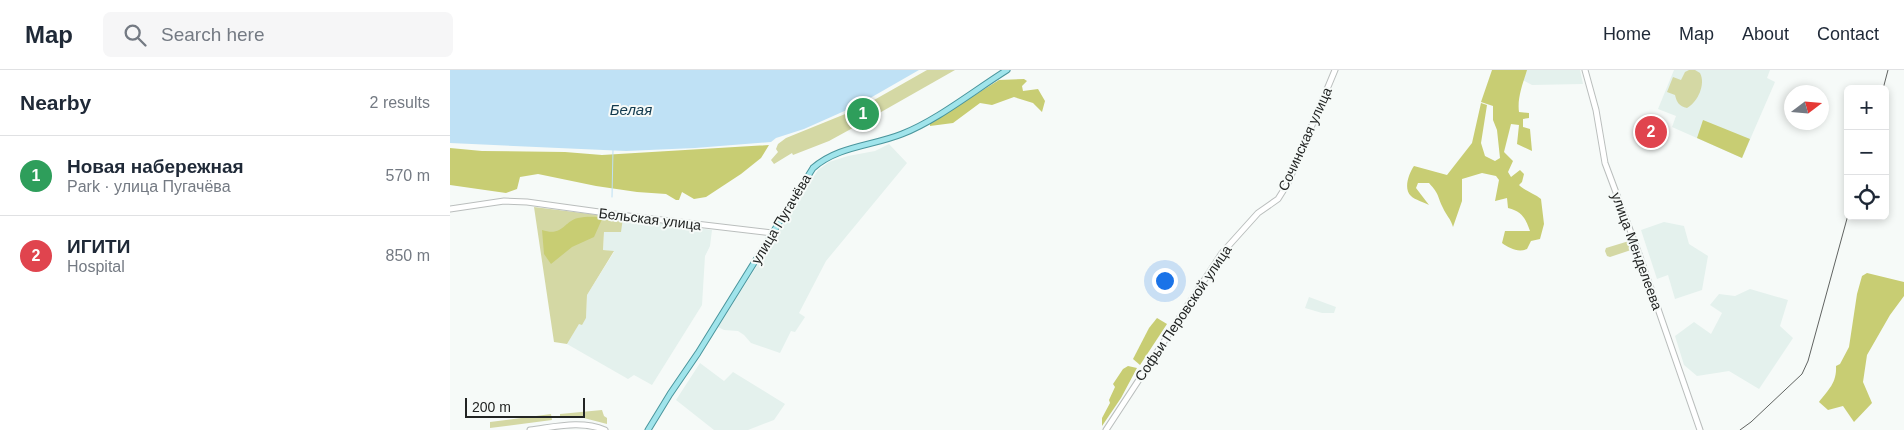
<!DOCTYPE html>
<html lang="en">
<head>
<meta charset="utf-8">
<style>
	:root { --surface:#fff; --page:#f6f6f7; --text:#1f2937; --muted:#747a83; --line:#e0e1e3; --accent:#7c3aed }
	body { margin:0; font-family:Helvetica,sans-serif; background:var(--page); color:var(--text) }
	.controls { position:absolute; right:15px; top:15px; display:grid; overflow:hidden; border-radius:8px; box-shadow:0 2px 8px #0003 }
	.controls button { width:45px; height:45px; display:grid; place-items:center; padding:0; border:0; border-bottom:1px solid var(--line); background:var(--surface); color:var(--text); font:25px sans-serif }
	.compass { position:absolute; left:1334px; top:15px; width:45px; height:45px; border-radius:50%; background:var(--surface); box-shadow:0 2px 8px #0003; rotate:74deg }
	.scale { position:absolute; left:15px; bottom:12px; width:120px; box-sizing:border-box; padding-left:5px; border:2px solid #222423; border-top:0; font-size:14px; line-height:18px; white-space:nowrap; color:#222423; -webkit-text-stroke:4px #f6faf8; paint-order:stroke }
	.you { position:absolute; left:714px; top:210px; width:18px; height:18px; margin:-12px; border:4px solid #fff; border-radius:50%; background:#1a73e8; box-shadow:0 0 0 8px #1a73e833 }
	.badge { display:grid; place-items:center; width:32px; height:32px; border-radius:50%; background:var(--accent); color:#fff; font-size:16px; font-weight:700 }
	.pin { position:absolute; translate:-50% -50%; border:2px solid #fff; box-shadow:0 1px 5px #0006 }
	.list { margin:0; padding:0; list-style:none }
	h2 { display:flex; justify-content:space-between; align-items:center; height:65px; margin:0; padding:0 20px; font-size:21px }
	h2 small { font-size:16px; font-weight:400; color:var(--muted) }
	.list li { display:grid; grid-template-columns:32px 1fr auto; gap:15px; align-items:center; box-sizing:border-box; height:80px; padding:0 20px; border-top:1px solid var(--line) }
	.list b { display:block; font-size:19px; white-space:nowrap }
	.list p { margin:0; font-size:16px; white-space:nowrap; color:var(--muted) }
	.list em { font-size:16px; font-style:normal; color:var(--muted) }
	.icon { flex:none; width:28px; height:28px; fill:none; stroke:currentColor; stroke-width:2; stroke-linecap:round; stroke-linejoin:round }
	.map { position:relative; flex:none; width:1454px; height:360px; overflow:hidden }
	header { display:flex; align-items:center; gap:30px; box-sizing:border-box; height:70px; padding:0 25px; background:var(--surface); border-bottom:1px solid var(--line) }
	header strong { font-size:24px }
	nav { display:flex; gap:28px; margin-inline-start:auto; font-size:18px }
	.search { width:350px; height:45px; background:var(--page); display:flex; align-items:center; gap:12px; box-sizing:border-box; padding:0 18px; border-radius:8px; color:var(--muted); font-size:19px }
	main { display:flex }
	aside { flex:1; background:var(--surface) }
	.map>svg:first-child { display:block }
</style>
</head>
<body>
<header>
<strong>Map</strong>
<div class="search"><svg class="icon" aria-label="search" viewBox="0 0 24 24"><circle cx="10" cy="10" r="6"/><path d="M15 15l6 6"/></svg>Search here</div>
<nav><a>Home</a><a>Map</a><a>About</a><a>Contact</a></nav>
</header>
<main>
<aside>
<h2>Nearby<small>2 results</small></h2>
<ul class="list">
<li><span class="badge" style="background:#2e9e5b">1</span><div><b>Новая набережная</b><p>Park · улица Пугачёва</p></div><em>570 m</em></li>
<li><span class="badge" style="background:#e0444e">2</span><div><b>ИГИТИ</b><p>Hospital</p></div><em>850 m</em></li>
</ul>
</aside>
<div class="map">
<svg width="1454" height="360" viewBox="0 0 1454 360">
	<rect width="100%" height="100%" fill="#f6faf8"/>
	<g fill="#e4f1ed">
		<polygon points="1073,0 1130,0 1133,14 1082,15 1071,9"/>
		<polygon points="1224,0 1320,0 1317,8 1325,12 1292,88 1222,57 1226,46 1208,39"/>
		<polygon points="439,74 457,93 376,191 349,243 355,247 345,262 341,261 330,283 301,273 294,265 288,261 274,260 268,257 368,100 379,92 398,86 425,81"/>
		<polygon points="173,148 262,160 260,176 255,186 252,235 202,315 184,305 178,309 117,274 129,253 136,248 137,225 164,182 153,180 154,162 170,162"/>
		<polygon points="1214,152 1234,156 1239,174 1258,186 1252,220 1225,229 1218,205 1207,209 1191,160"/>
		<polygon points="1300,219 1338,230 1330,256 1343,268 1309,319 1279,301 1247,306 1234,295 1225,266 1244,252 1261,264 1272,243 1260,235 1269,224 1285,226"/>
		<polygon points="859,227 886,237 884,243 872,243 855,238"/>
		<polygon points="250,293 274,311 283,302 335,334 324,350 298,360 264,360 226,330"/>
	</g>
	<g fill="#d4d8a4">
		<polygon points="477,0 505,0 410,54 379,71 343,85 342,83 324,94 321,90 328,82 326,79 328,74 336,68 410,38"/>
		<path d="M 1239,0 L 1245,0 L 1250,3 C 1256,14 1248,32 1237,38 C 1229,36 1227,33 1225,25 L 1217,22 L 1223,7 L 1231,10 L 1235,2 Z"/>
		<polygon points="84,137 173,148 171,162 154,162 153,180 164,181 137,225 136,248 132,255 129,254 117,274 104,272"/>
		<polygon points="1179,171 1183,178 1181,180 1160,187 1157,186 1155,181 1156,178"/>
		<polygon points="152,340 154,346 157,348 157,354 130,347 110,347 110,344"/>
		<polygon points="101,344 102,350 40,358 40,352"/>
	</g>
	<g fill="#c8cd73">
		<path d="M 1042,0 L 1077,0 C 1073,13 1067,28 1069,42 L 1079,43 L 1079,48 L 1073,49 L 1073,57 L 1080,59 L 1082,81 L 1067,74 L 1069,55 L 1061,54 L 1054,82 L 1063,91 L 1058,102 L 1061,107 L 1070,100 L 1074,104 L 1072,112 L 1069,115 C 1075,121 1084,123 1091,129 L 1094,154 L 1090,169 L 1081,171 L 1077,179 C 1068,183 1059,178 1052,173 L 1055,161 L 1080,161 C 1075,147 1072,142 1058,138 L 1057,128 L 1045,131 L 1049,110 L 1046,106 L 1032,103 L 1012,109 L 1012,131 L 1003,157 C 1001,149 996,145 993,138 C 987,126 990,125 979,113 L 968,113 L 966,118 L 979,135 C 974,132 965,130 961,126 C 953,119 959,103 964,96 L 997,105 L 1022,73 L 1031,33 L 1037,35 L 1031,73 L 1035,86 L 1045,91 L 1050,88 L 1047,60 L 1043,50 L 1043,36 L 1031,32 Z"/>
		<polygon points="574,9 577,11 572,16 573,21 588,19 595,31 592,42 583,33 564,27 542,35 530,33 503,53 480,56 480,53 549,10"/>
		<polygon points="1253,50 1300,69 1292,88 1247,68"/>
		<polygon points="319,75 311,88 291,104 256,127 244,129 232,122 229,130 226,130 216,124 187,122 146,116 88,104 70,107 67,119 56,123 0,115 0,78 32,81 115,82 152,85"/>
		<path d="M 153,147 L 144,167 L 122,177 L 101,194 L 94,184 L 92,160 C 113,167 114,151 128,148 C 136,146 146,147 153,147 Z"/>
		<path d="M 1417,203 L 1454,212 L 1454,226 L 1440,245 L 1417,285 L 1413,312 L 1422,333 L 1404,352 L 1393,336 L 1378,340 L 1369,332 C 1378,320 1387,313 1386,296 L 1390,294 L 1399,277 L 1407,224 L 1412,206 Z"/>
		<polygon points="707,248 717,254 690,295 683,289 699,258"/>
		<polygon points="678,296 687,298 671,328 652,356 652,348 660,333 659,330 665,317 663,314 673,299"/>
	</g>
	<polygon fill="#bfe1f5" points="0,0 469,0 408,35 354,59 326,68 321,72 245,78 176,81 0,73"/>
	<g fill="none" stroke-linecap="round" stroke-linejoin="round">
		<polyline stroke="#bfe1f5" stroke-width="1" points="162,127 163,80"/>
		<g stroke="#babebd" stroke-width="7">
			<g id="secondary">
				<polyline points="1135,0 1146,40 1155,93 1189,184 1250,360"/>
				<polyline points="0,139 54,131 77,132 178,146 322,163"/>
				<path d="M 80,360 C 105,357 131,350 155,360"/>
				<polyline points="656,360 772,183 808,143 828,129 838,113 885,0"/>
			</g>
		</g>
		<g stroke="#4a959c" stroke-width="7">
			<path id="primary" d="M 198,360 L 220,324 L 248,283 L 363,98 C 388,76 422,76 452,64 C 486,51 525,20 557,0"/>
		</g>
		<use href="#secondary" stroke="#fff" stroke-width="5"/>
		<use href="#primary" stroke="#a0e4eb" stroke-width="5"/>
		<g stroke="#606361" stroke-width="1">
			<polyline points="1433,19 1438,0"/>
			<polyline points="1290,360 1301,352 1352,304 1358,291 1398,145"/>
		</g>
	</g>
	<g text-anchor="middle" stroke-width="4" stroke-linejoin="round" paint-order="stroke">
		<g font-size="14" fill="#222423" stroke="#f6faf8">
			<text transform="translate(855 69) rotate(-66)" y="5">Сочинская улица</text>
			<text transform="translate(200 149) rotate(7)" y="5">Бельская улица</text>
			<text transform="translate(331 149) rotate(-59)" y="5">улица Пугачёва</text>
			<text transform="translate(1187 181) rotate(70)" y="5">улица Менделеева</text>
			<text transform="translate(733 243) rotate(-56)" y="5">Софьи Перовской улица</text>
		</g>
		<g font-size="15" font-style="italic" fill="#113a4e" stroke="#f6faf8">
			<text x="181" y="45">Белая</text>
		</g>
	</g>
</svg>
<div class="controls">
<button>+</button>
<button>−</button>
<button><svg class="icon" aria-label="locate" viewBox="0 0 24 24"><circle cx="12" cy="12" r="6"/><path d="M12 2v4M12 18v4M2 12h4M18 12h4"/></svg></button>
</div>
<svg class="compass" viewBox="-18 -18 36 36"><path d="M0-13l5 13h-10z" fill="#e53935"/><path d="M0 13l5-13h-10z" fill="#747a83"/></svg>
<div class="scale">200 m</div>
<div class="you"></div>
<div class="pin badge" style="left:413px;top:44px;background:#2e9e5b">1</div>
<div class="pin badge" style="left:1201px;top:62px;background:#e0444e">2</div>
</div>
</main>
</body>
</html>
